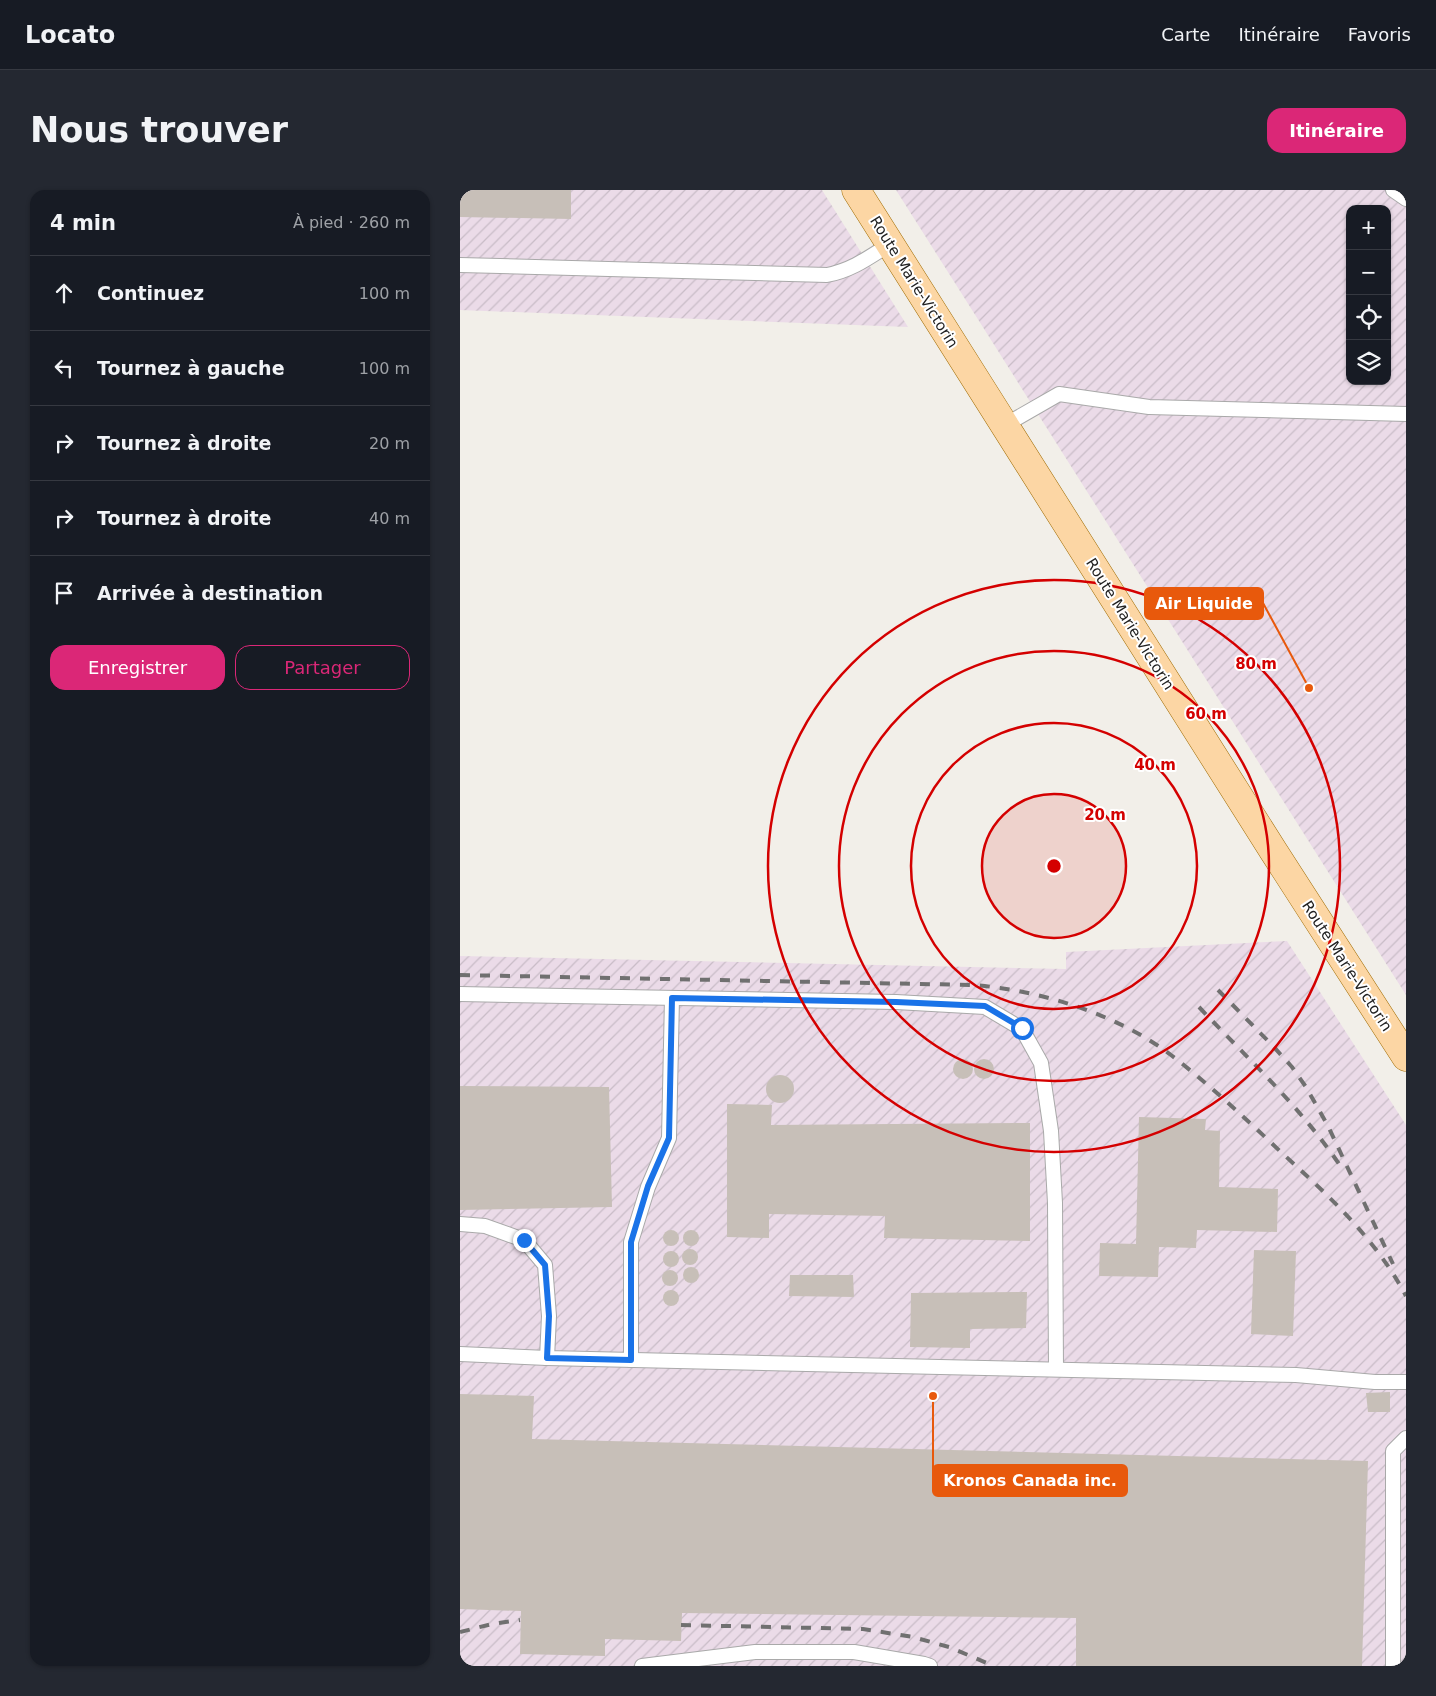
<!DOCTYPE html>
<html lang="fr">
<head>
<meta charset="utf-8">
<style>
	:root { --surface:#171b24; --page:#242831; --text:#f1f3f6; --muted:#9ea1a6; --line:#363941; --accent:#db2777 }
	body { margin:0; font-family:"DejaVu Sans",sans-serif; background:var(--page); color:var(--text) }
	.controls { position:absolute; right:15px; top:15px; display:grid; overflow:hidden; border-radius:10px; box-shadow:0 1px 4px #0004 }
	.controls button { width:45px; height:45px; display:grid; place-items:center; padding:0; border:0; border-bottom:1px solid var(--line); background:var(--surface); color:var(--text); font:25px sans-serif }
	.stop { position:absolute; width:15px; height:15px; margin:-11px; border:4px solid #1a73e8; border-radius:50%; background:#fff }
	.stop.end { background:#1a73e8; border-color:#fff; box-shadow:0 1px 5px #0008 }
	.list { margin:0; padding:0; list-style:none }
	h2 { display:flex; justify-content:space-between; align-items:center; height:65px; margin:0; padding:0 20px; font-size:21px }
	h2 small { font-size:16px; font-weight:400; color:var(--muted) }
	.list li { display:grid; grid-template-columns:32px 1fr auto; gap:15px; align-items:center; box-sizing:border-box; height:75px; padding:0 20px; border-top:1px solid var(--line) }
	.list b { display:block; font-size:19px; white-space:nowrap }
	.list em { font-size:16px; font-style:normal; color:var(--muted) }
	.actions { display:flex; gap:10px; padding:15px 20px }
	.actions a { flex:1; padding:11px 0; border:1px solid var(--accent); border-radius:15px; text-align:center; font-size:18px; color:var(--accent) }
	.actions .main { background:var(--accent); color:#fff }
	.icon { flex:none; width:28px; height:28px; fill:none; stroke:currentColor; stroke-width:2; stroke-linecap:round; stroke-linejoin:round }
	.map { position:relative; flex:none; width:946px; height:1476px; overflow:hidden; border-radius:15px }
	header { display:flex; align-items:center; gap:30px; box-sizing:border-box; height:70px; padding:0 25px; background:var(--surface); border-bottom:1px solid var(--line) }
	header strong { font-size:24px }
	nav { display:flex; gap:28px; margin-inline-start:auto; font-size:18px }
	.intro { display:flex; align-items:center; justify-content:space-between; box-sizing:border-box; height:120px; padding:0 30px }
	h1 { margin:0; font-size:35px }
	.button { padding:12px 22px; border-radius:15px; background:var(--accent); color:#fff; font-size:18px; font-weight:700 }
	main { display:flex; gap:30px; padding:0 30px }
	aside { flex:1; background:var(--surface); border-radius:15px; box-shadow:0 1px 4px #0004 }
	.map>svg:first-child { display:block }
</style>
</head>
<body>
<header>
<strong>Locato</strong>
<nav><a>Carte</a><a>Itinéraire</a><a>Favoris</a></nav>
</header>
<div class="intro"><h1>Nous trouver</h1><a class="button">Itinéraire</a></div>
<main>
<aside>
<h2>4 min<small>À pied · 260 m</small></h2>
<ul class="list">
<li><svg class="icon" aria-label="ahead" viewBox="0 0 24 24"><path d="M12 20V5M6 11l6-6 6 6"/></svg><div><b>Continuez</b></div><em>100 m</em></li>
<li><svg class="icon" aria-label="left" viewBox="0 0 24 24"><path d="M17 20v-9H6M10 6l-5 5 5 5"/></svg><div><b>Tournez à gauche</b></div><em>100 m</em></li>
<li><svg class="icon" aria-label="right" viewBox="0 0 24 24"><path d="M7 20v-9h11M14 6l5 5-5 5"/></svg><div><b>Tournez à droite</b></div><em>20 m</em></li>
<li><svg class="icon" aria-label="right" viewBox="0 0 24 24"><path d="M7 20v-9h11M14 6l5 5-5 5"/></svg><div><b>Tournez à droite</b></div><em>40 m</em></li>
<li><svg class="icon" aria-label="arrive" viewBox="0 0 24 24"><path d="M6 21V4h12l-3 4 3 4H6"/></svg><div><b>Arrivée à destination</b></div></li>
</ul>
<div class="actions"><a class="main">Enregistrer</a><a>Partager</a></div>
</aside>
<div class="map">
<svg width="946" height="1476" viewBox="0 0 946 1476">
	<defs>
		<pattern id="industrial-furrows" width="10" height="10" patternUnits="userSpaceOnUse" patternTransform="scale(1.25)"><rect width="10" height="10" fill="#ebdbe8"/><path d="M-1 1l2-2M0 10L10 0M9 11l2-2" fill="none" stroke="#c9bcc7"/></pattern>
	</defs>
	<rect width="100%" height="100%" fill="#f2efe9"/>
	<g fill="url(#industrial-furrows)" fill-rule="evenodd">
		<polygon points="0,0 362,0 448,137 0,120"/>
		<path d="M 436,0 L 946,0 L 946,805 ZM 890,19 L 927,19 L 927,191 L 890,191 Z"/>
		<polygon points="827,751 946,935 946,1476 0,1476 0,766 606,779 606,762"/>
	</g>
	<g fill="#c7bfb8">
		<polygon points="0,0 111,0 111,29 0,27"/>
		<circle cx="503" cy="879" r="10"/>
		<circle cx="524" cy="879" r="10"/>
		<circle cx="320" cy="899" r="14"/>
		<polygon points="0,896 149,897 152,1017 0,1020"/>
		<polygon points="267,914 312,915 311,935 570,933 570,1051 424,1048 425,1026 309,1024 309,1048 267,1047"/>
		<polygon points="679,927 746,929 745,940 760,941 759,997 818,999 817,1042 737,1040 736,1058 699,1057 698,1087 639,1086 640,1053 676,1054"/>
		<circle cx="211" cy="1048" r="8"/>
		<circle cx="231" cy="1048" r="8"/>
		<circle cx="230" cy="1067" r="8"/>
		<polygon points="794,1060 836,1061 833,1146 791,1144"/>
		<circle cx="211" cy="1069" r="8"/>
		<circle cx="231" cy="1085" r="8"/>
		<circle cx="210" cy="1088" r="8"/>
		<polygon points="330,1085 393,1085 394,1107 329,1106"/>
		<circle cx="211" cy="1108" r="8"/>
		<polygon points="567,1102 566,1138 510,1139 510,1158 450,1157 451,1103"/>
		<polygon points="930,1202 930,1222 908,1222 906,1203"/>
		<polygon points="0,1204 74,1206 72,1249 908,1271 902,1476 616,1476 616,1428 222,1423 221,1451 145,1449 145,1466 60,1464 61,1421 0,1419"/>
	</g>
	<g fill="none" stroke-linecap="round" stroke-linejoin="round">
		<g stroke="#a9a9a9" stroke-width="16">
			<g id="lane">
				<polyline points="933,0 946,9"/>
				<path d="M 0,75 L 367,85 C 392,80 408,68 430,54"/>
				<polyline points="545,235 599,204 689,217 946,224"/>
				<polyline points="0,804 436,812 525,817 562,839 581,873 591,941 595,1013 596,1179"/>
				<polyline points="0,1034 25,1036 64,1050 85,1075 89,1126 87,1168"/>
				<polyline points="0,1164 87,1168 836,1185 915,1192 946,1192"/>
				<polyline points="171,1170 171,1052 188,997 209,948 212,808"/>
				<polyline points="182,1476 295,1462 394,1462 464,1474 470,1476"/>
				<polyline points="933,1476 933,1261 946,1248"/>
			</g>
		</g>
		<g stroke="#a06b00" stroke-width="29">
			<polyline id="primary" points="396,0 814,662 946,867"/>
		</g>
		<use href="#lane" stroke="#fff" stroke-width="14"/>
		<use href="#primary" stroke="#fcd6a4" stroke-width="28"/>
		<g stroke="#707070" stroke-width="4" stroke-dasharray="10 10" stroke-linecap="butt">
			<path d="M 0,785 L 513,795 C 580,800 657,824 711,865 C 750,895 786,929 822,963 C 869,1006 916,1049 946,1106"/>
			<polyline points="758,800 813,856 832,877 846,897 868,936 933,1074"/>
			<path d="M 739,817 C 789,870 843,919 883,980"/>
			<polyline points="221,1435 403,1439 453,1447 489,1457 534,1476"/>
			<polyline points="0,1442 32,1434 60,1430"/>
		</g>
	</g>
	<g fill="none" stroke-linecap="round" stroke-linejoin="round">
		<polyline stroke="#1a73e8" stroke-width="6" points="64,1050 85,1075 89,1126 87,1168 171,1170 171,1052 188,996 209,948 212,808 436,812 525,816 562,838"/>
	</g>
	<circle cx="594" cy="676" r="72" fill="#d40000" fill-opacity=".12"/>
	<g fill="none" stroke="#d40000" stroke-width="2.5">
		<circle cx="594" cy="676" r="72"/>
		<circle cx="594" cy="676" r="143"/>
		<circle cx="594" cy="676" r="215"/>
		<circle cx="594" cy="676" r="286"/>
	</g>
	<g text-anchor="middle" stroke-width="4" stroke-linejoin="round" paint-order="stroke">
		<g font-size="15" fill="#222" stroke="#fff">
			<text transform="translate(454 92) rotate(58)" y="5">Route Marie-Victorin</text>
			<text transform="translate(670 434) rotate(58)" y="5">Route Marie-Victorin</text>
			<text transform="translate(887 776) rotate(57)" y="5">Route Marie-Victorin</text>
		</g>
	</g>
	<circle cx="594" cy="676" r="8" fill="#d40000" stroke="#fff" stroke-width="2.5"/>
	<g font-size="15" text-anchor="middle" font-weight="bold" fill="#d40000" stroke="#fff" stroke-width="4" stroke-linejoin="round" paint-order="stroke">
		<text x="796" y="479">80 m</text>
		<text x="746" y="529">60 m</text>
		<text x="695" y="580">40 m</text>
		<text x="645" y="630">20 m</text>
	</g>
	<path fill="none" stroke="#e8590c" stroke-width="2" d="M849 498L803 413M473 1206L473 1291"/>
	<g fill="#e8590c" stroke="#fff" stroke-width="2">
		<circle cx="849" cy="498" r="5"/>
		<circle cx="473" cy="1206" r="5"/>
	</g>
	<g fill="#e8590c" stroke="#e8590c" stroke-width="2">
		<rect x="685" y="398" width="118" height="31" rx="5"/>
		<rect x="473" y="1275" width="194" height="31" rx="5"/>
	</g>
	<g font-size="16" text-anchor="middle" font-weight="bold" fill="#fff">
		<text x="744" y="419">Air Liquide</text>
		<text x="570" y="1296">Kronos Canada inc.</text>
	</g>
</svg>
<div class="controls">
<button>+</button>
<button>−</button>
<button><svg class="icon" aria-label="locate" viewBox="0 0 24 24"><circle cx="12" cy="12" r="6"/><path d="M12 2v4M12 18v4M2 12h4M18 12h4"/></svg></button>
<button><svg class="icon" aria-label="layers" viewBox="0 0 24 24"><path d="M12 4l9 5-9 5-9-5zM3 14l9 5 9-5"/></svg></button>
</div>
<div class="stop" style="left:562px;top:838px"></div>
<div class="stop end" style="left:64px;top:1050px"></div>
</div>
</main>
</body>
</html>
